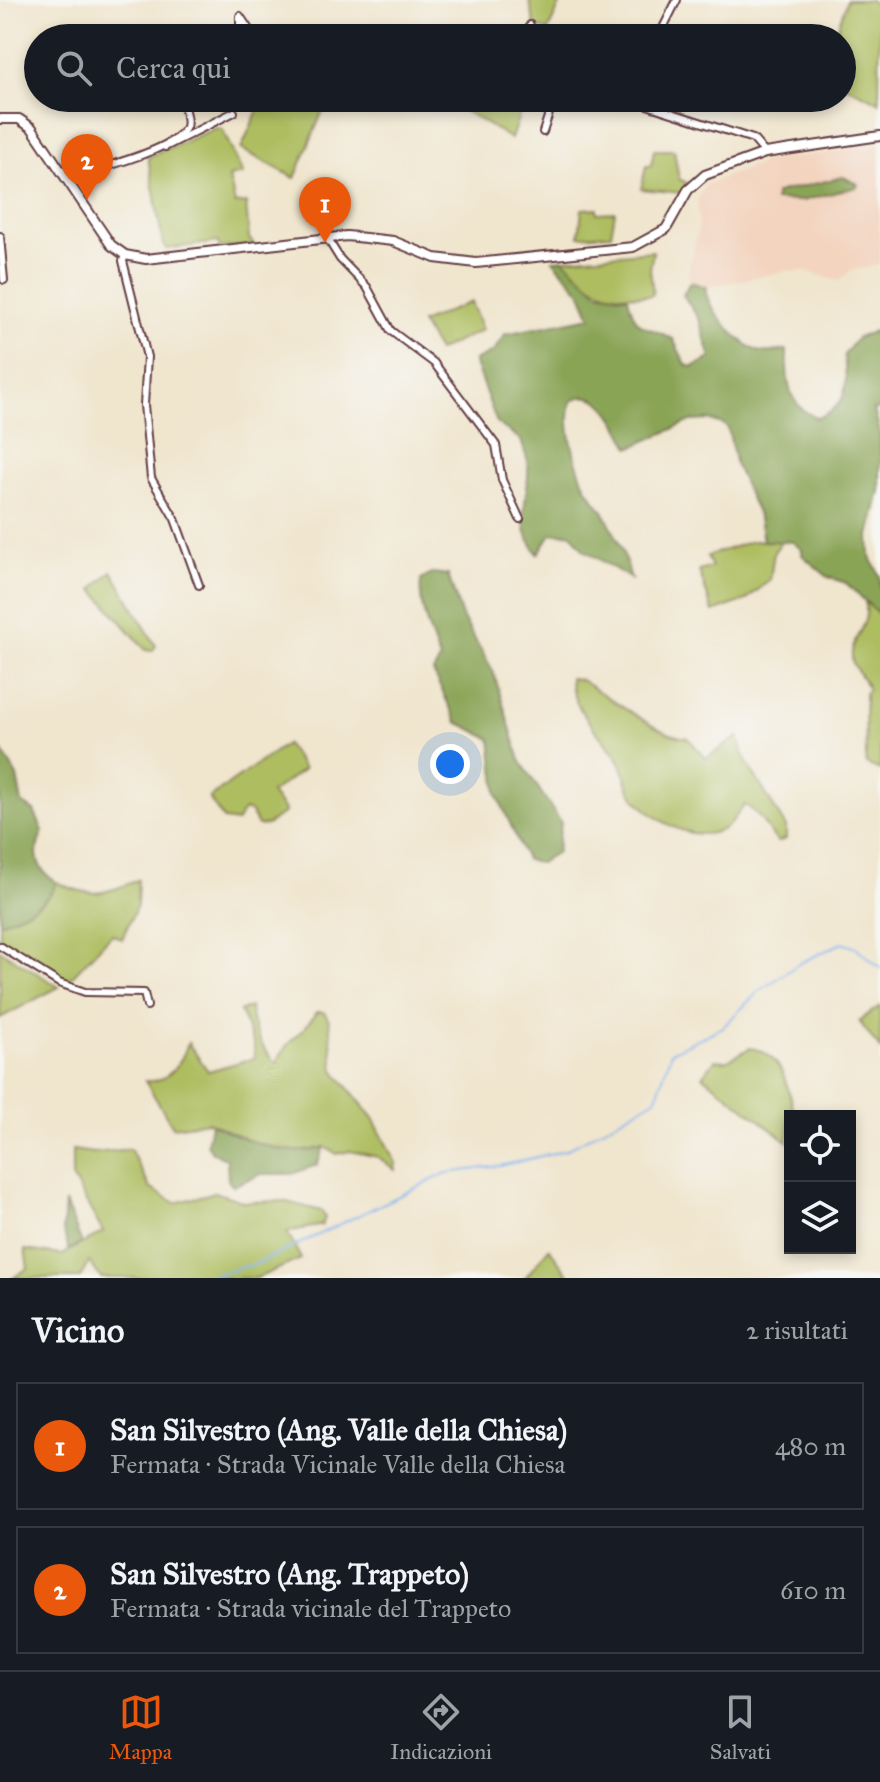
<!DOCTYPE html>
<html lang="it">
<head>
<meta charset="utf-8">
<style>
	:root { --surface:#171b24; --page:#242831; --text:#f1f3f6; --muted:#9ea1a6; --line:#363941; --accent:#ea580c }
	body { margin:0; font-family:"IM FELL Great Primer",serif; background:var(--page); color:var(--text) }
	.controls { position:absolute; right:24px; bottom:24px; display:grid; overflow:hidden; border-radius:0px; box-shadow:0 4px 12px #0003 }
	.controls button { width:72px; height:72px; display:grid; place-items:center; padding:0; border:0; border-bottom:2px solid var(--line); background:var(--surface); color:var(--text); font:40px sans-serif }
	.you { position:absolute; left:450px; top:764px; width:28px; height:28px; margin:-20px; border:6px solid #fff; border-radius:50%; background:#1a73e8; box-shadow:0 0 0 12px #1a73e833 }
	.badge { display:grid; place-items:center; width:52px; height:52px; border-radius:50%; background:var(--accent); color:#fff; font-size:26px; font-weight:700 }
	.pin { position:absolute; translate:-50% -66px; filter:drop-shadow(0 2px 4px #0008) }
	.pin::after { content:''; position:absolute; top:42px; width:28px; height:24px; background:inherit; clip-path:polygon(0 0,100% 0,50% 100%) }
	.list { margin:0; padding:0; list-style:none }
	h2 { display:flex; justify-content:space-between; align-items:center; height:104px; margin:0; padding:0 32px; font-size:34px }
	h2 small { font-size:26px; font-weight:400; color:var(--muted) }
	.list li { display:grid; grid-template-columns:52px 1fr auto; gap:24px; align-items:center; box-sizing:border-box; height:128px; margin:0 16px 16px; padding:0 16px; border:2px solid var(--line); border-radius:0px }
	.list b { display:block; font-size:30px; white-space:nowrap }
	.list p { margin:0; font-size:26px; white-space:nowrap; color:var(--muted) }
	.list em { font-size:26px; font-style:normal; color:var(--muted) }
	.icon { flex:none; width:44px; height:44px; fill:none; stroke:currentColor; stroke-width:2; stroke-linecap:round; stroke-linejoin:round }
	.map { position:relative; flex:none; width:880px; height:1278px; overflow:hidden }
	.search { position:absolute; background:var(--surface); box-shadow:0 4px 12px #0003; left:24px; right:24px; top:24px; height:88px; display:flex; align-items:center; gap:20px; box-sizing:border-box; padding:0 28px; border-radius:44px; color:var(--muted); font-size:30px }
	.sheet { height:392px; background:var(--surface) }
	nav { display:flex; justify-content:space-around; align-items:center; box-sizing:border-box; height:112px; border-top:2px solid var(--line); background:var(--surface); font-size:22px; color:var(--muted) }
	nav a { display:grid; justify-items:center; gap:4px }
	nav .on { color:var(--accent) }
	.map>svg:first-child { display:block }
</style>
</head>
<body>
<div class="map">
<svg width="880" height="1278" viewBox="0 0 880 1278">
	<rect width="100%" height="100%" fill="#f6f6f2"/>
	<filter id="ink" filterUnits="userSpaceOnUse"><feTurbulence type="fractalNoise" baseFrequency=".0125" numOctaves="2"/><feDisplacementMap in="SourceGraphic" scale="16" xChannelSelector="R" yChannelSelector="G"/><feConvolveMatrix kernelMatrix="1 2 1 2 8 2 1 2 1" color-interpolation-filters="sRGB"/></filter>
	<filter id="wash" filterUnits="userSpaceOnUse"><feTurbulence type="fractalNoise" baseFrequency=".006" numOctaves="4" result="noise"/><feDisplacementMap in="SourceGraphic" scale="32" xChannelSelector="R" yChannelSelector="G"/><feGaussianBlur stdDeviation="1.8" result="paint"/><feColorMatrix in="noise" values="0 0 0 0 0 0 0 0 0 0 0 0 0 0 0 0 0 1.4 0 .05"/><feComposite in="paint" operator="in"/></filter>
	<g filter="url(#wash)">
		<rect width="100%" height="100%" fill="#f0e5cd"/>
		<polygon fill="#f3d4bf" points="880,145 880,265 852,270 838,281 806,271 787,271 706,287 690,282 688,272 699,225 697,200 706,184 768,161"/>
		<g fill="#aebd60" stroke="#7c6e46" stroke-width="2">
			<polygon points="529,0 562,0 548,31 535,26"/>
			<polygon points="847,0 870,0 880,9 879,102 842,84 842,38 834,38"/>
			<polygon points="263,98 328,98 295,178 241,149"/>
			<polygon points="473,98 525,98 511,139 455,105"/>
			<polygon points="216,128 222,129 243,174 229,177 235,204 246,203 249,238 254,245 220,248 218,242 167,249 163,244 148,157"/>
			<polygon points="654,150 674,150 679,179 687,183 683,193 641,189 646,166 651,166"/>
			<polygon points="597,208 597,213 615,212 611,234 579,236 582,209"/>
			<path d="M 653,251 L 650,269 L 653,294 L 650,296 C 605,295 595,294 563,259 Z"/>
			<polygon points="471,302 482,330 438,351 421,323"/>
			<polygon points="752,541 782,541 774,552 770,580 746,600 713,612 699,571 712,567 707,556"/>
			<polygon points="112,571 156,646 152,651 146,650 93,589"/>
			<path d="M 865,602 L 880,615 L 880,770 L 866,764 L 865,693 L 868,688 C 864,678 854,671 852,659 C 849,638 872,625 865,602 Z"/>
			<path d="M 570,678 L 579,679 C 602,692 665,740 687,737 L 706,758 L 738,737 L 746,761 L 786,827 L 786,839 L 778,842 C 765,829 761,814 745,805 C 739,811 732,824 725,828 C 695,847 645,817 630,790 C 624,778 625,767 616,756 C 599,733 571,708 570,678 Z"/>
			<polygon points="286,744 304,769 271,793 285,812 267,825 258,826 251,812 244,810 237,822 224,820 209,798"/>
			<path d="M 138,880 L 137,905 L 122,939 L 112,934 L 66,983 L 0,939 L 0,923 C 19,914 51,905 56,882 C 93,899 102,894 138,880 Z"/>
			<polygon points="0,950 59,987 0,1018"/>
			<polygon points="880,1006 880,1049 859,1021"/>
			<path d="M 250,1007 C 252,1027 261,1050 277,1063 C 286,1038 304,1035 316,1012 L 324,1012 L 329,1020 L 334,1070 L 373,1118 L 396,1163 L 395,1170 L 378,1157 L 350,1151 L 337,1154 L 324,1147 L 304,1152 L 286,1150 L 256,1143 L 208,1122 L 173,1127 L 145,1081 C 168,1083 181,1064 188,1043 L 208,1071 L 254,1058 L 254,1045 L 240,1011 Z"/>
			<path d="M 750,1048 C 783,1052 789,1090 795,1116 L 790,1116 L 788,1142 L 703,1076 L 715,1060 L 726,1061 Z"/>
			<polygon points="130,1149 150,1188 176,1203 215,1192 245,1202 283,1201 322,1211 325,1218 322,1225 287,1232 301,1259 257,1278 101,1278 89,1262 80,1278 13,1278 28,1268 25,1250 62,1255 103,1232 72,1177 72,1150 94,1153"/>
			<polygon points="549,1248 571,1278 525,1278"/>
		</g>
		<g fill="#8aa456" stroke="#6a6240" stroke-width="2">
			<polygon points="843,177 858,184 857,187 802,201 775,200 775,194 780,192"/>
			<path d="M 563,259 L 598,292 L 628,297 C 636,333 644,323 673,339 L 686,365 L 693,367 L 711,358 L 699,319 L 683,295 L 690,282 L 706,287 C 702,305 743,348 761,352 C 769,353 779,351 787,350 C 787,381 786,405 817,418 C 850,405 847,386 844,355 L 857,338 L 880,329 L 880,409 L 874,410 L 880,433 L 880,491 L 869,536 L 870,555 L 880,577 L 880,615 L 846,583 L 828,577 L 802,555 L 802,550 L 793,542 L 763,541 L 759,518 L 736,466 L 728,428 L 723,424 L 709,420 L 691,421 L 630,448 C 620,428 600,382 572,401 C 563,422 576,464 585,485 C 589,494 597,502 603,511 C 616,533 625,554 631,579 L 583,549 L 571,533 L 551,534 L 538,554 C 512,522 530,500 528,466 C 528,458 523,448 521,440 L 497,423 L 474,361 L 493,352 L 505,334 L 591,317 L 580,291 L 553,260 Z"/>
			<path d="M 433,573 L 448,575 L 462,617 L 493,671 L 520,760 L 561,823 L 557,852 L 540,863 L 526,860 L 497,794 L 491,739 L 457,722 L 433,672 L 440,660 C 431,634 418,608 421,580 Z"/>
			<path d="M 0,747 L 17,776 L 22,803 L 34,811 L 43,831 C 32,854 36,869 56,882 C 51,905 19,914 0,923 Z"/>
			<path d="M 211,1124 C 245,1139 287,1160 324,1147 L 317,1165 L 292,1174 L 261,1174 L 233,1186 L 228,1180 L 227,1159 L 212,1152 L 207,1144 Z"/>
			<polygon points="65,1203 82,1243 69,1250 63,1230"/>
		</g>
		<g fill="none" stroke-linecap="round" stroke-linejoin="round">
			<polyline stroke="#83b4ef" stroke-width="2" points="202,1278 259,1263 447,1173 500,1166 566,1150 656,1099 671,1052 723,1027 758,992 800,963 842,943 857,948 880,968"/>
		</g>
	</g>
	<g filter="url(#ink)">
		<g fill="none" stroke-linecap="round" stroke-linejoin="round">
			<g stroke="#633d43" stroke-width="10">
				<g id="minor">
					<polyline points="530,25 534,38"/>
					<polyline points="237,38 250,31 240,16 240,36"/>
					<polyline points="658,38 677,0"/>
					<polyline points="625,98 753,139 765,153"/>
					<polyline points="663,110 670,98"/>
					<polyline points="543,132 554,98"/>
					<polyline points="165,147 234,112"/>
					<path d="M 68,180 C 95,167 170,153 185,129 C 190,122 183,106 182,98"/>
					<polyline points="0,236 4,280"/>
					<polyline points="327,238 340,259 367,287 391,331 434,363 496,445 502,480 520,519"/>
					<polyline points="125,255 123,261 147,357 144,405 151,478 175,519 199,585"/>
					<polyline points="0,946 59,983 85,992 144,993 147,1006"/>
				</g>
			</g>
			<g stroke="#633d43" stroke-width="12">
				<polyline id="tertiary" points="0,119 19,119 32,128 111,245 125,255 146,259 347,236 393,241 435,258 476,263 633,247 666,229 688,190 705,175 765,153 880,136"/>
			</g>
			<use href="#minor" stroke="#fff" stroke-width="6"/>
			<use href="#tertiary" stroke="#fff" stroke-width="8"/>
		</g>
	</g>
</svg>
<div class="controls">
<button><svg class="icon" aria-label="locate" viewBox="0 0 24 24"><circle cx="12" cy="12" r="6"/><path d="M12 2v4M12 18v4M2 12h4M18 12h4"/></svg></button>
<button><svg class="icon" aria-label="layers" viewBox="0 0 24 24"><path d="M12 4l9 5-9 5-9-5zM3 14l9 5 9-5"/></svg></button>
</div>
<div class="you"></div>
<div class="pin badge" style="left:325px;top:243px">1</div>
<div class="pin badge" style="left:87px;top:200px">2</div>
<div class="search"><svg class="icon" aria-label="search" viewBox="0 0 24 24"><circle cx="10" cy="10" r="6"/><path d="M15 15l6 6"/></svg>Cerca qui</div>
</div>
<section class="sheet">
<h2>Vicino<small>2 risultati</small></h2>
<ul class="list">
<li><span class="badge">1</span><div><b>San Silvestro (Ang. Valle della Chiesa)</b><p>Fermata · Strada Vicinale Valle della Chiesa</p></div><em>480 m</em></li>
<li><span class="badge">2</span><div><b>San Silvestro (Ang. Trappeto)</b><p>Fermata · Strada vicinale del Trappeto</p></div><em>610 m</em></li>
</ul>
</section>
<nav>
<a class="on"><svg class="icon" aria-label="map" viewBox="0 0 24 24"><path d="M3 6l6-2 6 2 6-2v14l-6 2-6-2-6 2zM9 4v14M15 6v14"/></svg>Mappa</a>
<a><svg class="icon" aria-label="directions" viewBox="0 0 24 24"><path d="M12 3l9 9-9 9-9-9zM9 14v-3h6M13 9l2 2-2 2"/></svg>Indicazioni</a>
<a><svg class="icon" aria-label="saved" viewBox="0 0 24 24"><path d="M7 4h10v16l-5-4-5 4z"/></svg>Salvati</a>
</nav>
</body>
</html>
